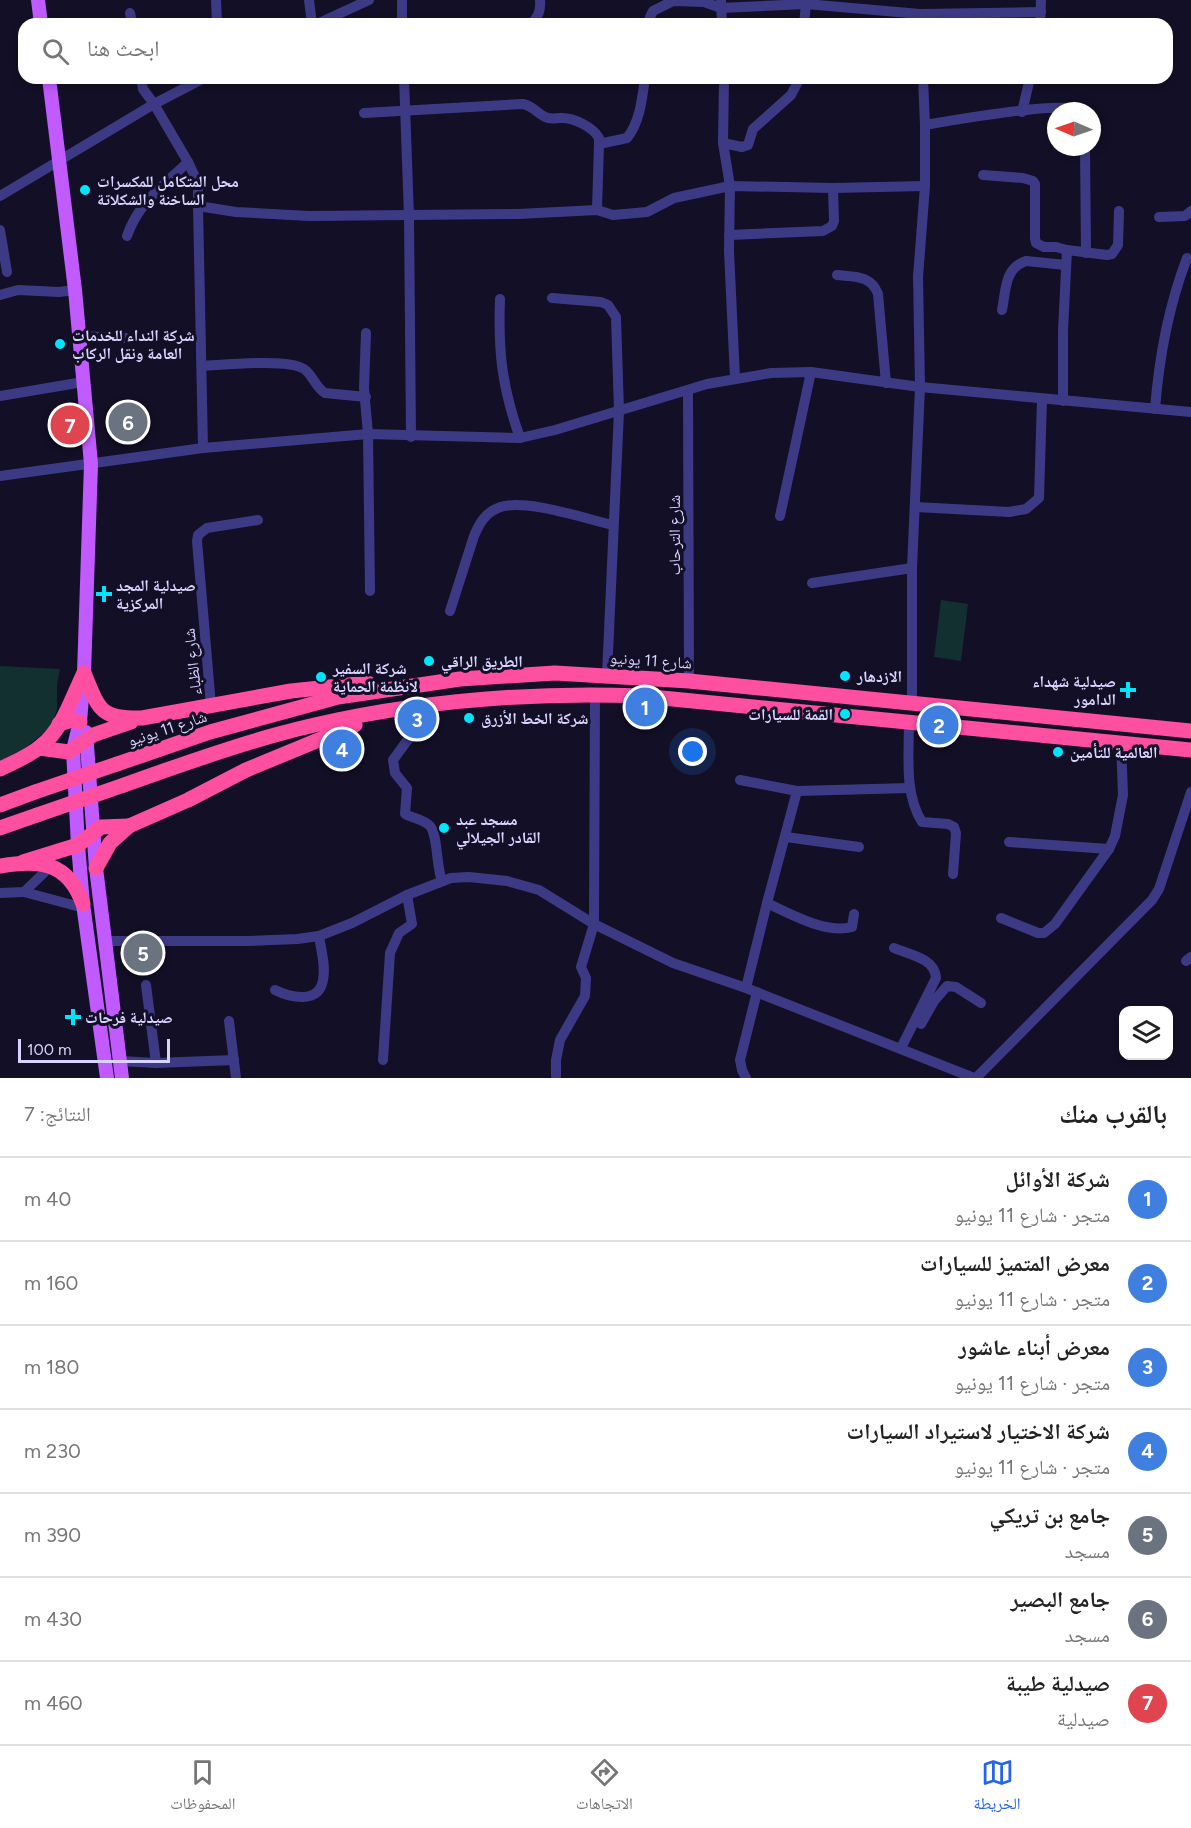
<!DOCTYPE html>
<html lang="ar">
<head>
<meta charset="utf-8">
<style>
	:root { --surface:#fff; --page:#f2f2f2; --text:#222; --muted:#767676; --line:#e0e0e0; --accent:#2563eb }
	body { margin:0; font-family:Figtree,"Noto Naskh Arabic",sans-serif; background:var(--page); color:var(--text); direction:rtl }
	.controls { position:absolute; right:18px; bottom:18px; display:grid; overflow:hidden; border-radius:12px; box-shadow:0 3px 9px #0003 }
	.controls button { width:54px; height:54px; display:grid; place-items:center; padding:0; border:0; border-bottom:2px solid var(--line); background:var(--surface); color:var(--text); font:30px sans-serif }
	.compass { position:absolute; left:1047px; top:102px; width:54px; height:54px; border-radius:50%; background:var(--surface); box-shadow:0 3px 9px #0003; rotate:272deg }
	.scale { position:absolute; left:18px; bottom:15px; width:152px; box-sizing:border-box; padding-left:6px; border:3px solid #d9d4ff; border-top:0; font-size:16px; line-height:21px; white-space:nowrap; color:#d9d4ff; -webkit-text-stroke:4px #130f26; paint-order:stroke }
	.you { position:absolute; left:693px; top:752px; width:21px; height:21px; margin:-15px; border:4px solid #fff; border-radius:50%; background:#1a73e8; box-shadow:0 0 0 9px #1a73e833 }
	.badge { display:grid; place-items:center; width:39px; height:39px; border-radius:50%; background:var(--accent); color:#fff; font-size:20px; font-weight:700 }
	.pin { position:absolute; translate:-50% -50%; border:3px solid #fff; box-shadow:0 2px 6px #0006 }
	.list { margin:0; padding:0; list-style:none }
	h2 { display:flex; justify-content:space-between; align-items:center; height:78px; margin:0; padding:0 24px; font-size:26px }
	h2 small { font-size:20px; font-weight:400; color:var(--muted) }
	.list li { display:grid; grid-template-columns:39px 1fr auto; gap:18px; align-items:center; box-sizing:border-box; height:84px; padding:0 24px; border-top:2px solid var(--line) }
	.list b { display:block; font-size:22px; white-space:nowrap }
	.list p { margin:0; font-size:20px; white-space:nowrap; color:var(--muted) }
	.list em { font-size:20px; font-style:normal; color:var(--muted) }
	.icon { flex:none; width:33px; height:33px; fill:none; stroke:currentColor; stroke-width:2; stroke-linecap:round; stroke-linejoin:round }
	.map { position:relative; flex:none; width:1191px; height:1078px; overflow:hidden; direction:ltr }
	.search { position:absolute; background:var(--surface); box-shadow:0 3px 9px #0003; left:18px; right:18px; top:18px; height:66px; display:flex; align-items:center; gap:15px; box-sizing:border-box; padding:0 21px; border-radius:18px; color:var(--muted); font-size:22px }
	.sheet { height:666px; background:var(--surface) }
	nav { display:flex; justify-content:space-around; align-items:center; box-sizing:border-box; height:84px; border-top:2px solid var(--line); background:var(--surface); font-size:16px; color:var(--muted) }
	nav a { display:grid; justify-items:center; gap:3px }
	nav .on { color:var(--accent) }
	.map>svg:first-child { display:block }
</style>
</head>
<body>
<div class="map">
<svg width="1191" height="1078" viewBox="0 0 1191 1078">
	<rect width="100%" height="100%" fill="#130f26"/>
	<g fill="#12302f">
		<polygon points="941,600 968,604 961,661 934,657"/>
		<polygon points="0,666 60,669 57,685 57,709 52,726 24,749 0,761"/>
	</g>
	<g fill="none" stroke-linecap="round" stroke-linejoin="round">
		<g stroke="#3d3a85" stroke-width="10">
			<polyline points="216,0 217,24"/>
			<polyline points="309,0 312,24"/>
			<polyline points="402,0 402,24"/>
			<polyline points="721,0 722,24"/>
			<polyline points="130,13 132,24"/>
			<polyline points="317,24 369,0"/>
			<path d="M 531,24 C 538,17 541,11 540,0"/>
			<polyline points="650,24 650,17 653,11 673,1 704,2 721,8 806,4 920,14 1041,12"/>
			<polyline points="804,24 806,4"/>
			<polyline points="1040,24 1041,0"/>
			<polyline points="141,78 143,89 154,104 188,162 198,183 198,206 236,212 309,216 518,214 597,210 613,215 647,212 674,198 730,186 833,188 925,186"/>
			<polyline points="404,78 409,216 411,437"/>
			<polyline points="724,78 723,143 730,186 729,251 735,378"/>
			<polyline points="1022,112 1030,78"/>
			<path d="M 364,113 L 523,104 C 534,106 538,115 548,118 C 553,119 557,118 562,118 C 574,118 593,127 599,138 L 599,144"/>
			<path d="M 925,125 C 948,121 1071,99 1083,111"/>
			<polyline points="723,143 742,147 748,145 753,129 791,95 800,78"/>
			<polyline points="1085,147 1086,253"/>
			<polyline points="983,175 1023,178 1033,181 1035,184 1035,238 1036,243 1044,247 1056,247 1067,250 1107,255 1112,254 1118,245 1119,211"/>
			<polyline points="0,196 154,104 204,78"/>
			<polyline points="198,206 203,448"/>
			<path d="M 597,210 L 599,144 L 627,138 C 640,122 642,99 645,78"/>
			<polyline points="1159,217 1185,216 1191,211"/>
			<polyline points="0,230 7,272"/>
			<polyline points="729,235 823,231 832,226 834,221 833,188"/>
			<path d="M 127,236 C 138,203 163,186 188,162"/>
			<path d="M 837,275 C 855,277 871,275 878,294 L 886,383"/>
			<polyline points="0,295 18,290 59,292 75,290"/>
			<polyline points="552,298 601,302 608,305 616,317 619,411 607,675"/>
			<path d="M 500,299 C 498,352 502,387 520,438"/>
			<path d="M 1002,310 C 1006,291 1004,268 1026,261 L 1066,265"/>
			<polyline points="366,333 364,388 368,434 370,591"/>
			<polyline points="79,336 126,338"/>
			<path d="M 202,366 C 224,365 288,358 304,369 C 313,375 315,387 325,393 L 366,397"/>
			<polyline points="688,390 689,681"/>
			<polyline points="0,396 83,382"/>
			<polyline points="1063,401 1063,331 1067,250"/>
			<path d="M 1155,409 C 1159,358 1169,305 1187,258"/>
			<polyline points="0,476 203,448 368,434 520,438 555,430 707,384 771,373 811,372 920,387 1191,412"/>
			<polyline points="916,507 1009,512 1026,509 1039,498 1042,399"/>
			<polyline points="780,516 811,372"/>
			<polyline points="812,583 912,568"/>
			<path d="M 450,611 L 474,536 C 479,524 485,513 498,508 C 522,497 586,519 613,525"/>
			<polyline points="912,704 912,568 920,387 918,277 925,186 925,125 923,78"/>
			<polyline points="211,706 197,541 198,535 207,528 258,520"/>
			<path d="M 428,706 L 412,734 L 393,760 L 395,773 L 407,788 L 405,814 C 412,818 424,819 430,826 C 438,835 436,866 442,881"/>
			<path d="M 909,721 C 909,754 904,794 922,822 L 948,824 L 954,827 L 956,833 L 953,874"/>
			<polyline points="740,780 797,791 767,903 746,988"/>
			<polyline points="797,791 910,788"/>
			<polyline points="786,837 859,847"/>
			<polyline points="1009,842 1109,849"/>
			<polyline points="24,892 84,908"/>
			<polyline points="0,893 24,892 51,866"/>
			<path d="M 767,903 C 790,914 826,934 852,927 L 854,914"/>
			<polyline points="1001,918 1038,933 1044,933 1055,924 1109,849 1115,836 1123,795 1121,742"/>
			<polyline points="104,941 248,941 297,939 319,936 352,923 407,895 451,878 469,877 507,881 539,890 594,924 673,963 746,988 974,1078"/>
			<path d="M 894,948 C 910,955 935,958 936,978 L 901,1048"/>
			<polyline points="1186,961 1191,957"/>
			<polyline points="146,985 156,1063"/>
			<path d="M 275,990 C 291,998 319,1004 323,980 C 326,966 321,950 319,936"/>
			<polyline points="229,1021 236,1078"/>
			<polyline points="921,1024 934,1001 947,986 956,987 981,1003"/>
			<polyline points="383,1060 390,953 399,933 412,924 407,895"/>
			<polyline points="120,1061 156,1063 234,1060"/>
			<polyline points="556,1078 556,1060 560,1040 585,996 586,978 581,967 594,924 595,694"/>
			<polyline points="746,1078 742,1070 740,1060 757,992"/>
			<polyline points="976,1078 1152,900 1159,889 1191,792"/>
		</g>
		<g stroke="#c25bff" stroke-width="14">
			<polyline points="38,0 41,24"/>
			<polyline points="49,78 75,290 91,464 84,673 80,722 73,750 78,845 83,904 107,1078"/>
			<polyline points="86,732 96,868 122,1078"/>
		</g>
		<g stroke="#ff4fa3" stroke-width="15">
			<path d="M 84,673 C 99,710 100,719 142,718 L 291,691 L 368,683"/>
			<polyline points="59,724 72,720 80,722"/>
			<polyline points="39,748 69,752 93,735 131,722"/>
			<polyline points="117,764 210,732 338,697 460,679 555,673 689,681 1191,731"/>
			<path d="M 0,769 C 14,762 30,756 41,746 C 63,729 72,697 84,673"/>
			<path d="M 124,785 C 174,767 224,749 275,735 C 391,703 522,691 642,696 L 1191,750"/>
			<polyline points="0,805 35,792"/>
			<polyline points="0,828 37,815"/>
			<polyline points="23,862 78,845 101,827 129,826"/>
			<path d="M 0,866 C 40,859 68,862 83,904"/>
			<polyline points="96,868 110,843 129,826 188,800 246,770 355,725"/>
		</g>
		<g stroke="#ff4fa3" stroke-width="15">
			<polyline points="35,792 117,764"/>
			<polyline points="37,815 124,785"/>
		</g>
	</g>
	<g fill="#00e5ff" stroke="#130f26" stroke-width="2">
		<circle cx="85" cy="190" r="6"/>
		<circle cx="60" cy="344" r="6"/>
		<path d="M101 585h6v6h6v6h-6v6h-6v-6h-6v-6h6z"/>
		<circle cx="429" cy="661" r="6"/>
		<circle cx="845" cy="676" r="6"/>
		<circle cx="321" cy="677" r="6"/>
		<path d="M1125 681h6v6h6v6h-6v6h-6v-6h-6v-6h6z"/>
		<circle cx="845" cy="714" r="6"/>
		<circle cx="469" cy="718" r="6"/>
		<circle cx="1058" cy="752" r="6"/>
		<circle cx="444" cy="828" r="6"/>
		<path d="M70 1008h6v6h6v6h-6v6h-6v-6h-6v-6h6z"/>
	</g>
	<g text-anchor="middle" stroke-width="6" stroke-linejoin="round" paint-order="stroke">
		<g font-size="16" font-weight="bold" fill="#d9d4ff" stroke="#130f26" text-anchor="start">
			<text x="97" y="187">محل المتكامل للمكسرات<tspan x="97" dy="18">الساخنة والشكلاتة</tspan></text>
			<text x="72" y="341">شركة النداء للخدمات<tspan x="72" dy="18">العامة ونقل الركاب</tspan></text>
			<text x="116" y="591">صيدلية المجد<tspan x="116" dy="18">المركزية</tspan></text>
			<text x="441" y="667">الطريق الراقي</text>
			<text x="333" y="674">شركة السفير<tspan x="333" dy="18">لانظمة الحماية</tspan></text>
			<text x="857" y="682">الازدهار</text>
			<text x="1116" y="687" text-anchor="end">صيدلية شهداء<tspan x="1116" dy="18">الدامور</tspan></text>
			<text x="833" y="720" text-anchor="end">القمة للسيارات</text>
			<text x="481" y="724">شركة الخط الأزرق</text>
			<text x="1070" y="758">العالمية للتأمين</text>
			<text x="456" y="825">مسجد عبد<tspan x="456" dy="18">القادر الجيلالي</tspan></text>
			<text x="85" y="1023">صيدلية فرحات</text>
		</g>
		<g font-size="16" fill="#d9d4ff" stroke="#130f26">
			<text transform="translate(674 535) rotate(-90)" y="6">شارع الترحاب</text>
			<text transform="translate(651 660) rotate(4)" y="6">شارع 11 يونيو</text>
			<text transform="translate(192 662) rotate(-96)" y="6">شارع الظباء</text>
			<text transform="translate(167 728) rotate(-18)" y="6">شارع 11 يونيو</text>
		</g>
	</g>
</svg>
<div class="controls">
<button><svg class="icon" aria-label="layers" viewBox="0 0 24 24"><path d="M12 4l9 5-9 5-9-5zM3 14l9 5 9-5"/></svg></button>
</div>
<svg class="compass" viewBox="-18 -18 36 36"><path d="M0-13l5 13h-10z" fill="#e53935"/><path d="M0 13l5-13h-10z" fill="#767676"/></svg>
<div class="scale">100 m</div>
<div class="you"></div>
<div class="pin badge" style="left:645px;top:707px;background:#3f7fe0">1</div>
<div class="pin badge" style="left:939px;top:725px;background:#3f7fe0">2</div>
<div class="pin badge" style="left:417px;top:719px;background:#3f7fe0">3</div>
<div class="pin badge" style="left:342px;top:749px;background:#3f7fe0">4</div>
<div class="pin badge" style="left:143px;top:953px;background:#6b7280">5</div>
<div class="pin badge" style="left:128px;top:422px;background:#6b7280">6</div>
<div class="pin badge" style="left:70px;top:425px;background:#e0444e">7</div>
<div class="search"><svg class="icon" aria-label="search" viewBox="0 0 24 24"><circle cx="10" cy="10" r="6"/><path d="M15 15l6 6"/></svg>ابحث هنا</div>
</div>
<section class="sheet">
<h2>بالقرب منك<small>النتائج: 7</small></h2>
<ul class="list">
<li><span class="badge" style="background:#3f7fe0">1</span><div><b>شركة الأوائل</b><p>متجر · شارع 11 يونيو</p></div><em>40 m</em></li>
<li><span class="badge" style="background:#3f7fe0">2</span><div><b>معرض المتميز للسيارات</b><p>متجر · شارع 11 يونيو</p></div><em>160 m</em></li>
<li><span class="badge" style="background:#3f7fe0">3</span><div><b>معرض أبناء عاشور</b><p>متجر · شارع 11 يونيو</p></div><em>180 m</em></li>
<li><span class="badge" style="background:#3f7fe0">4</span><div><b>شركة الاختيار لاستيراد السيارات</b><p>متجر · شارع 11 يونيو</p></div><em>230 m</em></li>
<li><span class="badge" style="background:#6b7280">5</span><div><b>جامع بن تريكي</b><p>مسجد</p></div><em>390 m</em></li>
<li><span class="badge" style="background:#6b7280">6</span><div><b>جامع البصير</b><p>مسجد</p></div><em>430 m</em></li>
<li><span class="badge" style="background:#e0444e">7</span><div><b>صيدلية طيبة</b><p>صيدلية</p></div><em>460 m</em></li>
</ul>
</section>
<nav>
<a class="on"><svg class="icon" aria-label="map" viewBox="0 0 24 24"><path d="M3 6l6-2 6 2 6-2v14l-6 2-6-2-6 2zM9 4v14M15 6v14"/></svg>الخريطة</a>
<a><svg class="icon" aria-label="directions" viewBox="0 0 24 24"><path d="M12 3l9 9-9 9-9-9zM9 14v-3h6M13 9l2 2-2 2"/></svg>الاتجاهات</a>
<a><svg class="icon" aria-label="saved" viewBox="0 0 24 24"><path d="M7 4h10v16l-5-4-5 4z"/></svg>المحفوظات</a>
</nav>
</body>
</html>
